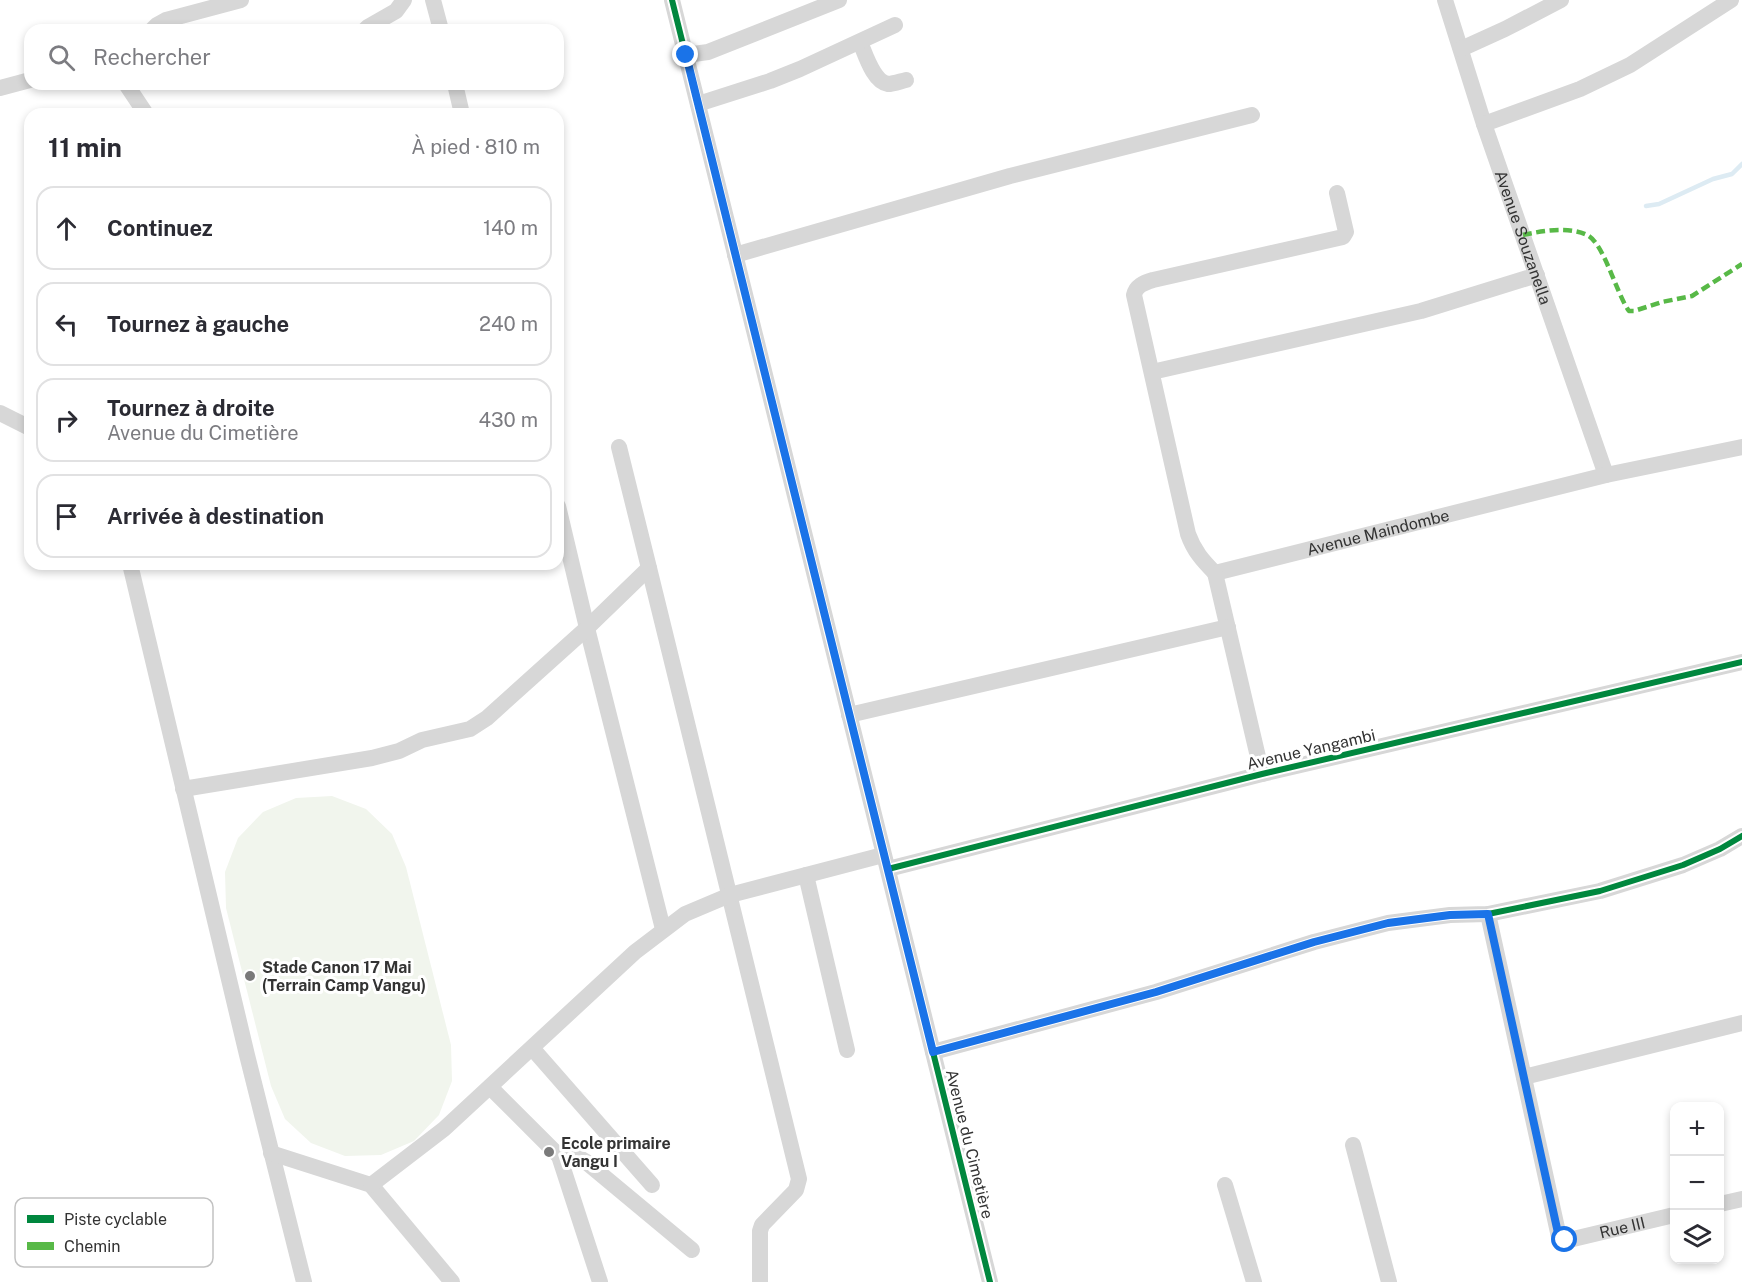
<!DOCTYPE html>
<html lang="fr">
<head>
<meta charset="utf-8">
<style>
	:root { --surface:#fff; --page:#f2f2f3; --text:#2b2b33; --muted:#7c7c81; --line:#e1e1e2 }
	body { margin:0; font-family:"Public Sans",sans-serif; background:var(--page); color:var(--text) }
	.controls { position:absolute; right:18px; bottom:18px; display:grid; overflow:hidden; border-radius:12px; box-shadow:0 3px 9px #0003 }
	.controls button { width:54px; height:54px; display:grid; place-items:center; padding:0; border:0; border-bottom:2px solid var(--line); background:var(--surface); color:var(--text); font:30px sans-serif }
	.stop { position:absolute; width:18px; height:18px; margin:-14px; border:4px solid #1a73e8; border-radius:50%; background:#fff }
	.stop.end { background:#1a73e8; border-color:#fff; box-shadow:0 2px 6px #0008 }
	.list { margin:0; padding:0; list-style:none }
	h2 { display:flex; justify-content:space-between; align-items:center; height:78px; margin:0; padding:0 24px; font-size:26px }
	h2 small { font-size:20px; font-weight:400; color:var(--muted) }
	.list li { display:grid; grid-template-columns:39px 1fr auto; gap:18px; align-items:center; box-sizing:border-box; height:84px; margin:0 12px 12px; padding:0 12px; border:2px solid var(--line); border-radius:18px }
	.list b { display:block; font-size:22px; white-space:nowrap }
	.list p { margin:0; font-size:20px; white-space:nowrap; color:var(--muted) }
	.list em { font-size:20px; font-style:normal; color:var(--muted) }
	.icon { flex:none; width:33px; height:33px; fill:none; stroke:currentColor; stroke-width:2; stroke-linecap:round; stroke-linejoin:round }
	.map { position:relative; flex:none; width:1742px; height:1282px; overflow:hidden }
	.search { position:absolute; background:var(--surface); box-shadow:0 3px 9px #0003; left:24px; top:24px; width:540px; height:66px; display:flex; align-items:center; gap:15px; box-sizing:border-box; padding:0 21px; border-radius:18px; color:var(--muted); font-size:22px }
	.panel { position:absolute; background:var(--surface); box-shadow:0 3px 9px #0003; left:24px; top:108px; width:540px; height:462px; border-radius:18px }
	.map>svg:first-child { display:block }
</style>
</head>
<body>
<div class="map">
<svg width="1742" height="1282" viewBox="0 0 1742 1282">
	<rect width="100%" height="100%" fill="#fff"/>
	<polygon fill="#f1f5ed" points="332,796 366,809 392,834 406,867 451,1045 452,1081 439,1115 414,1141 381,1155 345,1156 311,1143 285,1119 271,1086 226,908 225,872 238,838 263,812 296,798"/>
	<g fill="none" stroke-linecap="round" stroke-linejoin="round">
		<polyline stroke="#ddebf3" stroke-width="4.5" points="1646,206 1659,204 1713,179 1732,174 1742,164"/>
		<g stroke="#d7d7d7" stroke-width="16">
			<polyline points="433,0 441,30"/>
			<polyline points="672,0 990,1282"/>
			<path id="s1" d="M 1445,0 L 1484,124 L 1606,475"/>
			<polyline points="152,30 157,25 166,20 241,0"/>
			<polyline points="365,30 368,27 396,11 404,0"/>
			<path d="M 860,42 C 865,53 873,82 888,84 C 894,84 901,81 906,80"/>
			<polyline points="1461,49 1505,29 1561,0"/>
			<polyline points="686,55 708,52 839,0"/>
			<polyline points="126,84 146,114"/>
			<polyline points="455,84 462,114"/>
			<polyline points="0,88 30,80"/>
			<polyline points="698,104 770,81 800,69 895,25"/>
			<polyline points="1484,124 1580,89 1630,65 1731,0"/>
			<polyline points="735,255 1010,176 1252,115"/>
			<polyline points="1152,372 1421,311 1537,275"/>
			<polyline points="0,413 30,428"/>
			<polyline points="558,506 587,628 663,929"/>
			<polyline points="130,564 247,1055 304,1282"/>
			<polyline points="649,568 799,1179 796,1190 762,1225 760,1231 760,1282"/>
			<path d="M 1215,573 C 1203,561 1194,551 1188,534 L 1134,295 C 1136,286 1143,283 1153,280 L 1343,237 L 1346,232 L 1337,193"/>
			<path id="s2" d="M 1215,573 L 1606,475 L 1742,447"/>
			<polyline points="1215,573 1262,774"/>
			<polyline points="849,715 1228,627"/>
			<polyline points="183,789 372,758 399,751 422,740 470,729 487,718 587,628 649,568 619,447"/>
			<polyline points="888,869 1262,774 1742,662"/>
			<polyline points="806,875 847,1050"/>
			<path id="s3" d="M 1488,914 L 1559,1237 L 1562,1239 L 1569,1240 L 1674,1215"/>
			<polyline points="532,1048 652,1185"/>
			<polyline points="933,1052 1156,992 1314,942 1388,923 1450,915 1488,914 1600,891 1683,865 1720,849 1742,836"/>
			<polyline points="1524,1077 1742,1023"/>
			<polyline points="490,1087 559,1156 600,1282"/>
			<polyline points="1353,1145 1389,1282"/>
			<polyline points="271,1153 371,1185 452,1282"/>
			<polyline points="559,1156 580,1158 585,1161 692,1250"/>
			<polyline points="371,1185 444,1129 635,952 685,914 730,895 883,855"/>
			<polyline points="1225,1185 1254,1282"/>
			<polyline points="1720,1204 1742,1199"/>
		</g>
		<path stroke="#58b947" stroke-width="4.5" stroke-dasharray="9 4.5" stroke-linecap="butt" d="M 1523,235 C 1541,231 1569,226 1587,235 C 1604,243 1616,293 1629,311 L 1634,311 L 1662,302 L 1692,296 L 1742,264"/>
		<g stroke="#fff" stroke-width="10">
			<g id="cycleway">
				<polyline points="672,0 990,1282"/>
				<polyline points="888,869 1262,774 1742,662"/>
				<polyline points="933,1052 1156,992 1314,942 1388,923 1450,915 1488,914 1600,891 1683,865 1720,849 1742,836"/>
			</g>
		</g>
		<use href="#cycleway" stroke="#00873e" stroke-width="6"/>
	</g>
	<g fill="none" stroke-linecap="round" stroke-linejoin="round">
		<polyline stroke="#1a73e8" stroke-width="8" points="686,55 933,1052 1156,992 1314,942 1388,923 1450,915 1488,914 1558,1233 1559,1237 1565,1240"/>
	</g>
	<g fill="#7a7a7a" stroke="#fff" stroke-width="2">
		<circle cx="250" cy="976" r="6"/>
		<circle cx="549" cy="1152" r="6"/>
	</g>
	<g text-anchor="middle" stroke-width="6" stroke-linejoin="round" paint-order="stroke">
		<g font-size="16" fill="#333" stroke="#fff">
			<text dy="6" stroke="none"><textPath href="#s1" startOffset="250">Avenue Souzanella</textPath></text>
			<text dy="6" stroke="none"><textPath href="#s2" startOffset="168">Avenue Maindombe</textPath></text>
			<text transform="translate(1311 749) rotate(-13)" y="6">Avenue Yangambi</text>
			<text transform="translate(970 1144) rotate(76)" y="6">Avenue du Cimetière</text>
			<text dy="6" stroke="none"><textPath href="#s3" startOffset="396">Rue III</textPath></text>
		</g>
		<g font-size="16" font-weight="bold" fill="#333" stroke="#fff" text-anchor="start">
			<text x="262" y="973">Stade Canon 17 Mai<tspan x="262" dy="18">(Terrain Camp Vangu)</tspan></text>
			<text x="561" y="1149">Ecole primaire<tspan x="561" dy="18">Vangu I</tspan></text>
		</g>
	</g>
	<rect x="15" y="1198" width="198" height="69" rx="9" fill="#fff" stroke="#c2c2c2" stroke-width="1.5"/>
	<rect x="27" y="1215" width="27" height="8" fill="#00873e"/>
	<rect x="27" y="1242" width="27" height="8" fill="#58b947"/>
	<g font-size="16" fill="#333">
		<text x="64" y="1225">Piste cyclable</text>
		<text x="64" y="1252">Chemin</text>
	</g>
</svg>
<div class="controls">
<button>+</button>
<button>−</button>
<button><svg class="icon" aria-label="layers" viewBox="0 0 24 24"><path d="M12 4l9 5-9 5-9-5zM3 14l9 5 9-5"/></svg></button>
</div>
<div class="stop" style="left:1565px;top:1240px"></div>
<div class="stop end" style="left:686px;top:55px"></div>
<div class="search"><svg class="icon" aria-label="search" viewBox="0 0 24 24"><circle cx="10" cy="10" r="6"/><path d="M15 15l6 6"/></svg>Rechercher</div>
<section class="panel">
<h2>11 min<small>À pied · 810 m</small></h2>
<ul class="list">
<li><svg class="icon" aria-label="ahead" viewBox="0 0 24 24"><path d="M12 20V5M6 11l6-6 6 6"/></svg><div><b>Continuez</b></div><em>140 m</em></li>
<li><svg class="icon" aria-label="left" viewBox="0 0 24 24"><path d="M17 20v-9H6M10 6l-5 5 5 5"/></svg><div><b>Tournez à gauche</b></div><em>240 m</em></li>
<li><svg class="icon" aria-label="right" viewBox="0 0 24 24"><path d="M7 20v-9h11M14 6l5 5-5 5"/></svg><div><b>Tournez à droite</b><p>Avenue du Cimetière</p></div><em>430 m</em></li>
<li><svg class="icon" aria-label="arrive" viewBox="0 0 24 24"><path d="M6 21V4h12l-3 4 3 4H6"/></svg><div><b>Arrivée à destination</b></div></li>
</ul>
</section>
</div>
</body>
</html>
